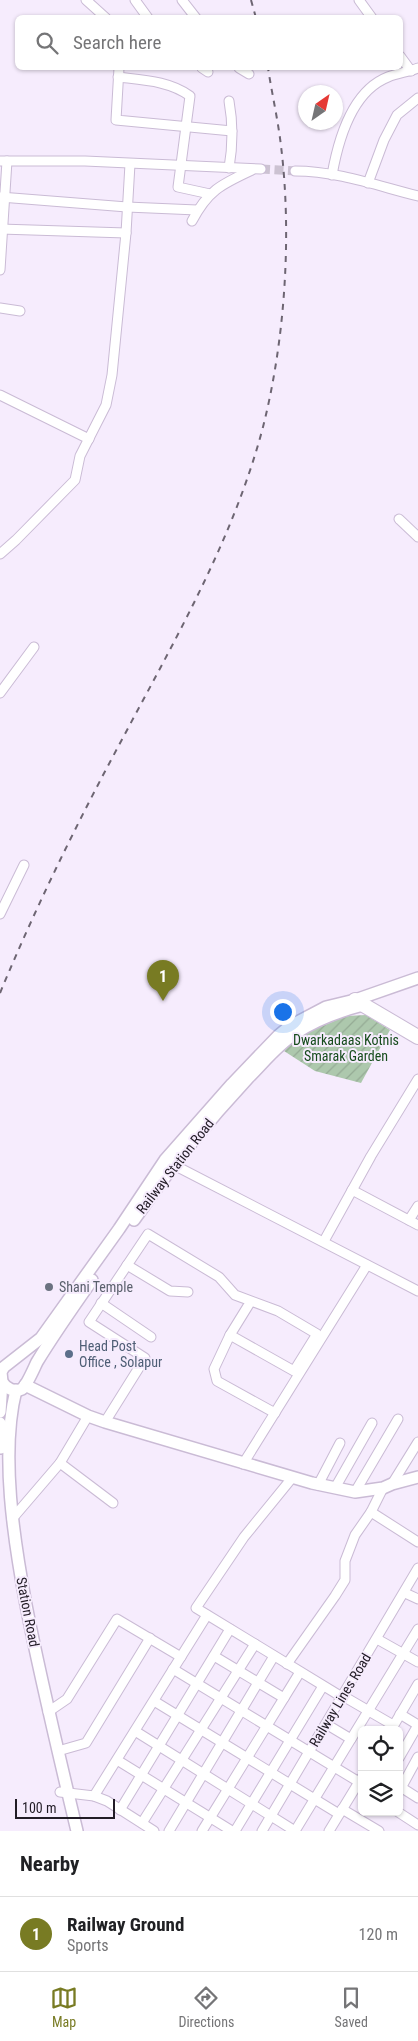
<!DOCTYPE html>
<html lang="en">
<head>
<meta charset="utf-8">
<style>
	:root { --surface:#fff; --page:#f6f6f6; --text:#202124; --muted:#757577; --line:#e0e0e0; --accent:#787b23 }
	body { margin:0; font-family:"Roboto Condensed",sans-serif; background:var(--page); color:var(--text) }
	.controls { position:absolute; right:15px; bottom:15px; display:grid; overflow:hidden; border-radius:8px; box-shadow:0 1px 4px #0004 }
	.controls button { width:45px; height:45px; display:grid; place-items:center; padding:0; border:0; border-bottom:1px solid var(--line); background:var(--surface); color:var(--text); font:25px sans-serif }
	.compass { position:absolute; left:298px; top:85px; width:45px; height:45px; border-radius:50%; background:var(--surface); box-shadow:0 1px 4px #0004; rotate:34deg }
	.scale { position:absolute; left:15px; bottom:12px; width:100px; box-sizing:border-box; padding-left:5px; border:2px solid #221c26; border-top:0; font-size:14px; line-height:18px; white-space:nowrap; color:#221c26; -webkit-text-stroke:4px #f6ecfd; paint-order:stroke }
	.you { position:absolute; left:282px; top:1011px; width:18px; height:18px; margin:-12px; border:4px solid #fff; border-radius:50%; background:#1a73e8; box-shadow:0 0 0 8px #1a73e833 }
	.badge { display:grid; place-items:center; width:32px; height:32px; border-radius:50%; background:var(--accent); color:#fff; font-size:16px; font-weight:700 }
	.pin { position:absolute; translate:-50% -41px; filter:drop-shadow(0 1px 2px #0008) }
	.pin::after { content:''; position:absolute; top:26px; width:18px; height:15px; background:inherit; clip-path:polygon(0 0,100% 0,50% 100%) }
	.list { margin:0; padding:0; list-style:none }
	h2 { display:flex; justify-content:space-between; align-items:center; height:65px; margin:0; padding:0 20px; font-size:21px }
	h2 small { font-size:16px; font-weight:400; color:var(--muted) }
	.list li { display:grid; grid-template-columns:32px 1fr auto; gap:15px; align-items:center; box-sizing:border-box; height:75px; padding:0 20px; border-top:1px solid var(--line) }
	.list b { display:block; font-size:19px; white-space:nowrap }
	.list p { margin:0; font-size:16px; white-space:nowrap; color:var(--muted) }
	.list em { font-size:16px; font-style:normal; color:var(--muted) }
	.icon { flex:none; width:28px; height:28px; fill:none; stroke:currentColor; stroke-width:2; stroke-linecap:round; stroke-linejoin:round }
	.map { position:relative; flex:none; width:418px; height:1831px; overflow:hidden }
	.search { position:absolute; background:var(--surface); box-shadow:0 1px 4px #0004; left:15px; right:15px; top:15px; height:55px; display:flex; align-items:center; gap:12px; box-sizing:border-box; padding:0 18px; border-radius:8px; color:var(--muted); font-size:19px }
	.sheet { height:140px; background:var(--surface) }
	nav { display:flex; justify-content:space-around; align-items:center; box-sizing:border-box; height:70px; border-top:1px solid var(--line); background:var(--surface); font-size:14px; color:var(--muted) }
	nav a { display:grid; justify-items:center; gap:2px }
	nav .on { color:var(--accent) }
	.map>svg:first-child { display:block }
</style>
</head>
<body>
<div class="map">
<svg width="418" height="1831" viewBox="0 0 418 1831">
	<defs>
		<pattern id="garden-furrows" width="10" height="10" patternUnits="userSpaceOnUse" patternTransform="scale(1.25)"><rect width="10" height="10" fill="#adc8ad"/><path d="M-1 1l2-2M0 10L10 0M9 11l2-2" fill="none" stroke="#95ab95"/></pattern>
	</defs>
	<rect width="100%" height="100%" fill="#f6ecfd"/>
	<polygon fill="url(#garden-furrows)" points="366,1015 390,1030 361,1083 315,1071 284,1051 296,1039 306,1033 346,1016"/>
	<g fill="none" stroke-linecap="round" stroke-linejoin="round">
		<polyline stroke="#ccc2d2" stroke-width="9" stroke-dasharray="9 4.5" stroke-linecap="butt" points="261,169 295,171"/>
		<g stroke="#cabbd5" stroke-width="11">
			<g id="minor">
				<polyline points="86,0 106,18"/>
				<polyline points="135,0 148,18"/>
				<polyline points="182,0 196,18"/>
				<polyline points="359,0 372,18"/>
				<polyline points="400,56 411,71"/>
				<polyline points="119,68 116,120 232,131"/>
				<polyline points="202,68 208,72"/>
				<polyline points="239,68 249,74"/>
				<path d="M 118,77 C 143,80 170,81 190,96 L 178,187 L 210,194"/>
				<polyline points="0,161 85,161 261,169"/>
				<path d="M 229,168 C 233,145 233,123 229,101"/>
				<path d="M 295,171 C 337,171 378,186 418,196"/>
				<path d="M 332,175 C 338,141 352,91 388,77 C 398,73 408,72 418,68"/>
				<polyline points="368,183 384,140 397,115 418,98"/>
				<polyline points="0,197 127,207 197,210"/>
				<path d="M 192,221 C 208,190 222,184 252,170"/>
				<polyline points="0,229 126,233"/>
				<polyline points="0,270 7,161"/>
				<polyline points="0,308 20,311"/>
				<polyline points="0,395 89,439"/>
				<polyline points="399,519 418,537"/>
				<polyline points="0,554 16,540 75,480 80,456 106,405 112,375 126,233 130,164"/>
				<polyline points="0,693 34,647"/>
				<polyline points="0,914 24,865"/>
				<polyline points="170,1163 418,1291"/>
				<polyline points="352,1190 418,1225"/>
				<polyline points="409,1220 418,1206"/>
				<polyline points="324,1241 371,1156 418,1079"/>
				<polyline points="127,1265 170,1291 188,1292"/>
				<polyline points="101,1303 151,1337"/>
				<polyline points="230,1335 214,1369 217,1381 275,1413"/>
				<polyline points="105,1422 145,1358 89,1322 148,1234 219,1277 235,1295 278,1311 317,1334 294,1371 230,1335 251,1301"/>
				<polyline points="60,1463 113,1503"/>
				<polyline points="243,1464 367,1265"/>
				<polyline points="292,1478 244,1537 196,1608 342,1697"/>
				<polyline points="392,1484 418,1442"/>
				<polyline points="318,1485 340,1443"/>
				<polyline points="335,1488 372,1423"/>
				<polyline points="355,1492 398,1419"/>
				<polyline points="371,1512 418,1542"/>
				<polyline points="12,1519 60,1463 88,1416"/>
				<polyline points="405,1593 418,1599"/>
				<polyline points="377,1639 418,1662"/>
				<polyline points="214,1656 284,1698"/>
				<polyline points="287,1664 335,1596 345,1580 345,1561 355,1535 371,1512 383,1488"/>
				<polyline points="173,1669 359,1782"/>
				<polyline points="343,1696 393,1725"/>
				<polyline points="154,1701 339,1814"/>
				<polyline points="48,1712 67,1699 117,1619 181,1657"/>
				<polyline points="400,1714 418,1725"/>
				<polyline points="326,1724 351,1739"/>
				<polyline points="391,1730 418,1684"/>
				<polyline points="135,1731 295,1831"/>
				<polyline points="58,1751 86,1743 150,1638"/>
				<polyline points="399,1758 418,1725"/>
				<polyline points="117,1760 232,1831"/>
				<polyline points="399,1786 418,1798"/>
				<polyline points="401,1788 418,1757"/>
				<polyline points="60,1792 94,1796 107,1801 154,1831"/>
				<polyline points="94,1796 207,1615"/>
				<polyline points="342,1809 379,1831"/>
				<polyline points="120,1810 230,1629"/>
				<polyline points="398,1812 418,1825"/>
				<polyline points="142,1823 255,1644"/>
				<polyline points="169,1831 274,1656"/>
				<polyline points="202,1831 300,1672"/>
				<polyline points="235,1831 323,1686"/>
				<polyline points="262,1831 418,1568"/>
				<polyline points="295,1831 418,1629"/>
				<polyline points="329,1831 362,1777"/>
			</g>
		</g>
		<g stroke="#cabbd5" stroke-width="14">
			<g id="major">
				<path d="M 134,1220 C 169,1169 207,1122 249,1077 C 264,1062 278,1044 296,1033 C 317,1019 340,1011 363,1005"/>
				<path d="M 2,1382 C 6,1388 14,1393 22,1389 C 27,1385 34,1368 37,1362 C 54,1334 73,1307 92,1280"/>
				<polyline points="25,1385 88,1416 105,1422 312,1483 355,1492 383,1488 392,1484 418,1477"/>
				<path d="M 16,1390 C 0,1453 14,1541 26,1605 C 41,1681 59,1756 77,1831"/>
				<polyline points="0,1412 2,1382 1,1372 4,1367 41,1338 119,1229 165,1160 232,1084 278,1036 290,1026 326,1007 355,1000 418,978"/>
				<polyline points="0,1423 1,1448"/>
			</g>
		</g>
		<g stroke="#cabbd5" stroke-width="16">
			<polyline id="highway" points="355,1000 418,1037"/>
		</g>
		<use href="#minor" stroke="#fff" stroke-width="9"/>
		<use href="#major" stroke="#fff" stroke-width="11"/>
		<use href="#highway" stroke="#fff" stroke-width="14"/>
		<g stroke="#6d6572" stroke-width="2" stroke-dasharray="6 6" stroke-linecap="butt">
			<polyline points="251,0 256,18"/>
			<path d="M 0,993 C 35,909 75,827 118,747 C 173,643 233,541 263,427 C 285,340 292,235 281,146 C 278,120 272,94 268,68"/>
		</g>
	</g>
	<circle fill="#6b7280" stroke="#f6ecfd" stroke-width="2" cx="49" cy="1287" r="5"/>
	<circle fill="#5c6f8a" stroke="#f6ecfd" stroke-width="2" cx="69" cy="1354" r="5"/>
	<g text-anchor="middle" stroke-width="4" stroke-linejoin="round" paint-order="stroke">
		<g font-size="14" fill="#164c1c" stroke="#f6ecfd">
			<text x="346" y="1045">Dwarkadaas Kotnis<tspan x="346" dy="16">Smarak Garden</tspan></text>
		</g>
		<g font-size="14" fill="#221c26" stroke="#f6ecfd">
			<text transform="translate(175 1166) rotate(-52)" y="5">Railway Station Road</text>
			<text transform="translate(28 1612) rotate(79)" y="5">Station Road</text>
			<text transform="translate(340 1700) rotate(-59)" y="5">Railway Lines Road</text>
		</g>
		<g font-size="14" fill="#5b616d" stroke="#f6ecfd" text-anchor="start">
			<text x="59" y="1292">Shani Temple</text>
		</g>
		<g font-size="14" fill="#4e5e75" stroke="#f6ecfd" text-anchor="start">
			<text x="79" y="1351">Head Post<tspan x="79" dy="16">Office , Solapur</tspan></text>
		</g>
	</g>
</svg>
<div class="controls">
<button><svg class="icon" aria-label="locate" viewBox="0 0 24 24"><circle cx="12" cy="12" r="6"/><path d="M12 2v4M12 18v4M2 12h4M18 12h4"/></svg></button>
<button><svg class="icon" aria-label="layers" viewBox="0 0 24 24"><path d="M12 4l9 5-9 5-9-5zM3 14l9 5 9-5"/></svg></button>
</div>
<svg class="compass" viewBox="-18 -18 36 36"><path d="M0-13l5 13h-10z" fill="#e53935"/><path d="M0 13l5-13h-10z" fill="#757577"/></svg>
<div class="scale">100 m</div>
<div class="you"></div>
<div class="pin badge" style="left:163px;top:1001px">1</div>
<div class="search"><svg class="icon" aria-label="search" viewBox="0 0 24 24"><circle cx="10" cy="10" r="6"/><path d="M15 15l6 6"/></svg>Search here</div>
</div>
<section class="sheet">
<h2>Nearby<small></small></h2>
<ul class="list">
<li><span class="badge">1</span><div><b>Railway Ground</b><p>Sports</p></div><em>120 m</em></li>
</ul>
</section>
<nav>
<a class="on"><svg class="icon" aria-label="map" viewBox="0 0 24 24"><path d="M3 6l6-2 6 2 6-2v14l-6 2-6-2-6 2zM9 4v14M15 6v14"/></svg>Map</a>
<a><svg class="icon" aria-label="directions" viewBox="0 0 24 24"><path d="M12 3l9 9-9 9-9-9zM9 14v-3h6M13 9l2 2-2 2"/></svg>Directions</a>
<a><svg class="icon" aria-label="saved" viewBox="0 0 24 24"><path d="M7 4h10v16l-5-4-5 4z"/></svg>Saved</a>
</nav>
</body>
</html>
